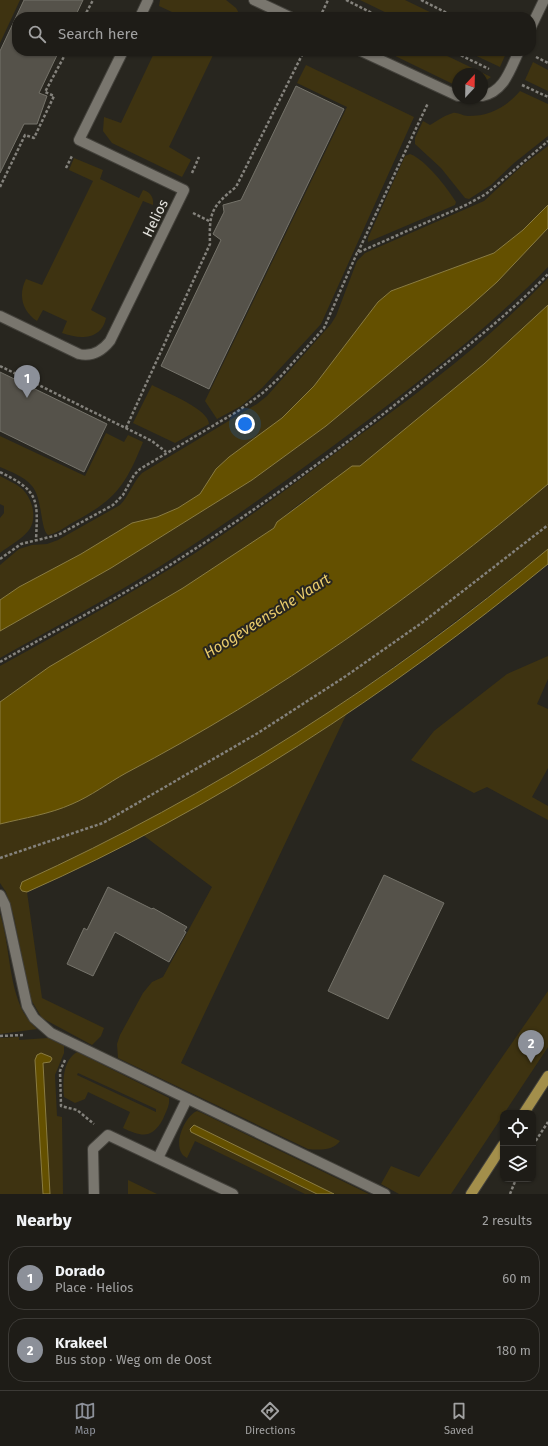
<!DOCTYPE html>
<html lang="en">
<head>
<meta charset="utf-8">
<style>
	:root { --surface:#1e1c17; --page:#262520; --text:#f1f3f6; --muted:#a1a1a1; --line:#3c3a36; --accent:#8c9099 }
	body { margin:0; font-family:"Fira Sans",sans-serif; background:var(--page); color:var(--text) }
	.controls { position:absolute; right:12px; bottom:12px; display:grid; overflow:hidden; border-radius:8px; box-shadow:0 1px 3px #0004 }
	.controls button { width:36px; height:36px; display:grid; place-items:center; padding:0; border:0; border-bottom:1px solid var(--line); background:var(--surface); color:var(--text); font:20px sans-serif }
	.compass { position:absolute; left:452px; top:68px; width:36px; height:36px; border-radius:50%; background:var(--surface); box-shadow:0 1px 3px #0004; rotate:22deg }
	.you { position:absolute; left:245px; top:424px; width:14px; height:14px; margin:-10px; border:3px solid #fff; border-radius:50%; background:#1a73e8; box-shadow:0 0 0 6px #1a73e833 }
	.badge { display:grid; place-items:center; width:26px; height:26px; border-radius:50%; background:var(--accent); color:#fff; font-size:13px; font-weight:700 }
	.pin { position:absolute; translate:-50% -33px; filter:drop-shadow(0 1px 2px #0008) }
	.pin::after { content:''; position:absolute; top:21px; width:14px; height:12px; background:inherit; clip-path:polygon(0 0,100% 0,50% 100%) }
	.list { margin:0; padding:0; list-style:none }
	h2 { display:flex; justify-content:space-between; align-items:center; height:52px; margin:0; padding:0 16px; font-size:17px }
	h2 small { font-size:13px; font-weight:400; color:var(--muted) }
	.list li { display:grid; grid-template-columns:26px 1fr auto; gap:12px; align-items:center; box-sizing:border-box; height:64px; margin:0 8px 8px; padding:0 8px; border:1px solid var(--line); border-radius:16px }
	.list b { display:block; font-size:15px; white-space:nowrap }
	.list p { margin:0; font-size:13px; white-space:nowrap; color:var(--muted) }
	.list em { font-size:13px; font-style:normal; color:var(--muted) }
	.icon { flex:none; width:22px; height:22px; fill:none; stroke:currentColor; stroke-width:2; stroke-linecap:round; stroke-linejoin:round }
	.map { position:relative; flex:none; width:548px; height:1194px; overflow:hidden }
	.search { position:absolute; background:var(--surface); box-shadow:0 1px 3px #0004; left:12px; right:12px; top:12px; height:44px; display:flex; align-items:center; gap:10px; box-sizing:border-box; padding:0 14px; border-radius:16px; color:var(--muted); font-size:15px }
	.sheet { height:196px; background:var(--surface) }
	nav { display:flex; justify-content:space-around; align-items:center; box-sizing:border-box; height:56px; border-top:1px solid var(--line); background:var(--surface); font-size:11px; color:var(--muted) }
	nav a { display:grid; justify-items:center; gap:2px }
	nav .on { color:var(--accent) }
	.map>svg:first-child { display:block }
</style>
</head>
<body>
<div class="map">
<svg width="548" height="1194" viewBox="0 0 548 1194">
	<rect width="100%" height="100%" fill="#28261f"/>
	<g fill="#3e3311" fill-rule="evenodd">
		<polygon points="0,0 20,0 0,43"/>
		<polygon points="160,0 226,0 236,8 241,17 171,17 172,12 159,6"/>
		<polygon points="360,0 405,0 440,17 395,17"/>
		<polygon points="155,51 215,51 169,147 191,160 182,177 112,143 103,131 104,117 121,123"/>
		<polygon points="385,51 437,51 491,77 482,83 482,74 458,74 457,86"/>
		<polygon points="466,51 507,51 500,67"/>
		<polygon points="533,62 548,70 548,91 525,80"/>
		<polygon points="306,65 414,117 321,324 262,388 241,406 217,419 205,401 347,107 297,83"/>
		<path d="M 520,91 L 548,104 L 548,136 L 514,163 L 491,185 L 469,199 L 465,198 L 441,168 L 415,144 L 415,138 L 423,121 L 430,125 C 437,121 445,115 453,113 C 457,112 463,116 468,116 C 490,116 506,107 520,91 Z"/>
		<path d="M 548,146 L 548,205 L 523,230 L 494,253 L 391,291 L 378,302 L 314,386 L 282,418 L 229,457 L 216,469 L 200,494 L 178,508 L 157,517 L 132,523 L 81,554 L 19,587 L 0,600 L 0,565 L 19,549 L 32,545 L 47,544 L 58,540 L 120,505 C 129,496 133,482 142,473 L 257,404 L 267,396 L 331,324 L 336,316 L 357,261 L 365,253 L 484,201 L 524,164 Z"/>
		<path d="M 410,154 C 426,160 447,188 456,202 L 455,205 L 368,242 L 368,238 L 405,156 Z"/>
		<path d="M 74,158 L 103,170 L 100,179 L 139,198 L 143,190 C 150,192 154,197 153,205 L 143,201 L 91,310 L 106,318 C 101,341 79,339 62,333 L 67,321 L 43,310 L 37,321 C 22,311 18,295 26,279 L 42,285 L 93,181 L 69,170 Z"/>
		<path d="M 548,228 L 548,267 C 482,335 405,393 329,449 C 273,490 217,530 159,567 C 107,599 53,628 0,658 L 0,631 L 111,568 L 252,480 L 326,426 L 469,307 Z"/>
		<path d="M 548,278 L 548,305 L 484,364 L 360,466 L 356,466 C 338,478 282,512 274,528 L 183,588 L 20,688 L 0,702 L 0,666 C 58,634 116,602 173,567 C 236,528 294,484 353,440 C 421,391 490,339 548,278 Z"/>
		<path d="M 152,385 C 165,392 209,409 209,424 L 175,443 L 133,423 Z"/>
		<path d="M 106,433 L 124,442 L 128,435 L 143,442 C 125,487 115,500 72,523 C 65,527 56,534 48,535 C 40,529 43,499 32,486 C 24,476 11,472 0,467 L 0,436 L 85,476 Z"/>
		<path d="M 0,476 C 7,480 15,483 21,488 C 32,497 38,518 29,530 C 22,539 9,546 0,553 L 0,518 L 4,513 L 4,506 L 0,504 Z"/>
		<path d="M 548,484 L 548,549 C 470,612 389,672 306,728 C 286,741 264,752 244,765 C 172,808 98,848 22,882 L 22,891 L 27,892 L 42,998 L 104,1028 L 101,1036 L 92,1045 L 42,1018 L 30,998 L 14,917 L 6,892 L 0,883 L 0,824 C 24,818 50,814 72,804 C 91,796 108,783 126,773 C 277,694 418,594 548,484 Z"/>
		<polygon points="548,656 548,679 537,704 548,709 548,768 532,797 548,806 548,820 487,787 474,793 411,760 434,731 507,674"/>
		<path d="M 347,713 L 181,1063 L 340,1141 C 333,1151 318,1150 308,1149 L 118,1058 L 117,1044 L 120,1035 L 143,993 L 152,982 L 163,977 L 212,887 L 143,835 C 213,797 282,758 347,713 Z"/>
		<path d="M 0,914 C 12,950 7,1004 37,1029 L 0,1034 Z"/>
		<polygon points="548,991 548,1047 451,1194 399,1194 381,1184 391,1166 419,1177"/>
		<polygon points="19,1037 19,1040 48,1038 64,1046 64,1053 55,1075 57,1116 62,1117 63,1194 50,1194 43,1063 52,1059 51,1057 41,1053 43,1194 0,1194 0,1038"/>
		<path d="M 77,1052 L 169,1098 C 170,1106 166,1111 163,1119 C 152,1139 142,1137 123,1128 L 130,1112 L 88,1092 L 85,1099 L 75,1103 L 64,1097 C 63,1082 62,1061 77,1052 ZM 78,1073 L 156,1109 L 156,1112 L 77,1075 Z"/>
		<path d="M 197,1111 L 202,1113 L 369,1194 L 334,1194 L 194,1125 L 191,1132 L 317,1194 L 305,1194 L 195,1141 L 187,1158 C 170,1150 184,1116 197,1111 Z"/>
		<polygon points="128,1180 157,1194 128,1194"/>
	</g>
	<g fill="#645000" stroke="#8a7c42">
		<polygon points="548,205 548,228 497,282 469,307 326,426 252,480 111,568 0,631 0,600 19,587 81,554 132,523 157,517 178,508 200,494 216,469 229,457 282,418 314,386 378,302 391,291 494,253 523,230"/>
		<path d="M 548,305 L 548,484 C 418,594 277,694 126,773 C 108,783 91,796 72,804 C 50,814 24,818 0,824 L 0,702 L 49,667 L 183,588 L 274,528 L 277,522 L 352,466 L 360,466 L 484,364 Z"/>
		<path d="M 548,549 L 548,564 C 389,694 215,809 27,892 L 22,891 L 20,888 L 22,882 C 211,796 389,682 548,549 Z"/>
		<polygon points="41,1053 51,1057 52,1059 50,1062 43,1063 50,1194 43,1194 35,1060 37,1055"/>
		<polygon points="194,1125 334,1194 317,1194 191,1132 190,1129"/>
	</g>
	<g fill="#55524a" stroke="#75736a">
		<polygon points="24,0 83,0 75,17 17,17 17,51 59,51 39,93 47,96 37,124 24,124 0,173 0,51"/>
		<polygon points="296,86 344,109 209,389 161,366 221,240 213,234 224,212 223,205 241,200"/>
		<polygon points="0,372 107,424 84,472 0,431"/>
		<polygon points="384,875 444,903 388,1019 328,991"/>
		<polygon points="108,887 152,909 153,908 187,927 184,931 186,932 169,962 115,932 93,976 67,964 84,928 87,930"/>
	</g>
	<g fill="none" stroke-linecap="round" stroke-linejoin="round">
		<g stroke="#43413b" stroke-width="12">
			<g id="lane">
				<polyline points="158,1158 187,1099"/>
				<polyline points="94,1194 93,1149 108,1135 233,1194"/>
			</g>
		</g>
		<g stroke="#43413b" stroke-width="12">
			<g id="street">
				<polyline points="254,0 290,17"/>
				<polyline points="140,17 148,0"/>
				<polyline points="531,27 544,0"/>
				<polyline points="361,51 458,96"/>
				<path d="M 482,96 C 504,92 510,70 519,51"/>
				<path d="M 0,316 L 79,354 C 92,357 102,351 110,341 L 184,190 L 79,140 L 123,51"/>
				<polyline points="0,895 5,905 27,1006 34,1018 51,1033 385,1194"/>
			</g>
		</g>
		<g stroke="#43413b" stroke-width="12">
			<g id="primary">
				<polyline points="524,1113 548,1076"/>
				<polyline points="471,1194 503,1145"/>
			</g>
		</g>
		<g stroke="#84827c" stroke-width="2.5" stroke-dasharray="3 2" stroke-linecap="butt">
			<polyline points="346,0 380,17"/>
			<polyline points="421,0 455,17"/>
			<polyline points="84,17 93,0"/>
			<polyline points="320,17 328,0"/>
			<polyline points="452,51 489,69"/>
			<polyline points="536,57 548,63"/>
			<polyline points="522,85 548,97"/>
			<polyline points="66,168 72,156"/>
			<polyline points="192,173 199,157"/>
			<polyline points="0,187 25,135 34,138 54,96 45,92 67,51"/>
			<polyline points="193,213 209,221"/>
			<polyline points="358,252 428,103"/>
			<polyline points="0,366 152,441 166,452"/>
			<path d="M 126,428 L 210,244 C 209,213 211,207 236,187 L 304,51"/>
			<path d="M 0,472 C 39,491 38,499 36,540"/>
			<polyline points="0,559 21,544 58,535 113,505 123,495 134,475 140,469 238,411 264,392 281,376 324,328 357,253 466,205 486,194 548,141"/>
			<path d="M 0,662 C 54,631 109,603 162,570 C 254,512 344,447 428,378 C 469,345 511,312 548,274"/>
			<polyline points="0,858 103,823 258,733 346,676 423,622 548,525"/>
			<polyline points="0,1036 23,1035"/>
			<polyline points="65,1060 60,1071 61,1106 77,1110 94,1124"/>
			<polyline points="533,1145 548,1122"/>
			<polyline points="510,1194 516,1179"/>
		</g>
		<use href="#lane" stroke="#79766e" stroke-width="10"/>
		<use href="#street" stroke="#79766e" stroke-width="10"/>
		<use href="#primary" stroke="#a38f4b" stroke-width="10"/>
	</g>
	<g text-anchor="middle" stroke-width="4" stroke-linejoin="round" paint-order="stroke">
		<g font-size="14" fill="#e2e1dc" stroke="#28261f">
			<text transform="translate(155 218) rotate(-64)" y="5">Helios</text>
		</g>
		<g font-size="15" font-style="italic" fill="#e9cb6b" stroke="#28261f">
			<text transform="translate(267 616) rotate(-32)" y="5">Hoogeveensche Vaart</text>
		</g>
	</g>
</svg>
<div class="controls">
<button><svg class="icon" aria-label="locate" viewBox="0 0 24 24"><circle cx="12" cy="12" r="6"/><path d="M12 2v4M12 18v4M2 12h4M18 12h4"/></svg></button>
<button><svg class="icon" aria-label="layers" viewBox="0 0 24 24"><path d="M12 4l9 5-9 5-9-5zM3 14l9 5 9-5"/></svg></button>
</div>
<svg class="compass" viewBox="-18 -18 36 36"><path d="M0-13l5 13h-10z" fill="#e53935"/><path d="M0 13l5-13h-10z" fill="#a1a1a1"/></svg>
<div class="you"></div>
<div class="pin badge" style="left:27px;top:398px">1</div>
<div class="pin badge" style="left:531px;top:1063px">2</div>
<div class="search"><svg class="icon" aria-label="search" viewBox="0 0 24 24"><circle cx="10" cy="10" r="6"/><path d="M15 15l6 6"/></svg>Search here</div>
</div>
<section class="sheet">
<h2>Nearby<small>2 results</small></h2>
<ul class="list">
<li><span class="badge">1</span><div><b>Dorado</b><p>Place · Helios</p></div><em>60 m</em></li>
<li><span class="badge">2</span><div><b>Krakeel</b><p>Bus stop · Weg om de Oost</p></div><em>180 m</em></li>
</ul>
</section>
<nav>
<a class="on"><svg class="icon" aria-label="map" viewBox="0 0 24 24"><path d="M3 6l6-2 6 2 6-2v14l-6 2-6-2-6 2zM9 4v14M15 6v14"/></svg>Map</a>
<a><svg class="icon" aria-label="directions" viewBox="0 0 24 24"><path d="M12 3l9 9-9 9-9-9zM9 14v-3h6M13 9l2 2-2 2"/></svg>Directions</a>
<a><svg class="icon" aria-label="saved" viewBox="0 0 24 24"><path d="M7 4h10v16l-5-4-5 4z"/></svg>Saved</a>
</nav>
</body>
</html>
